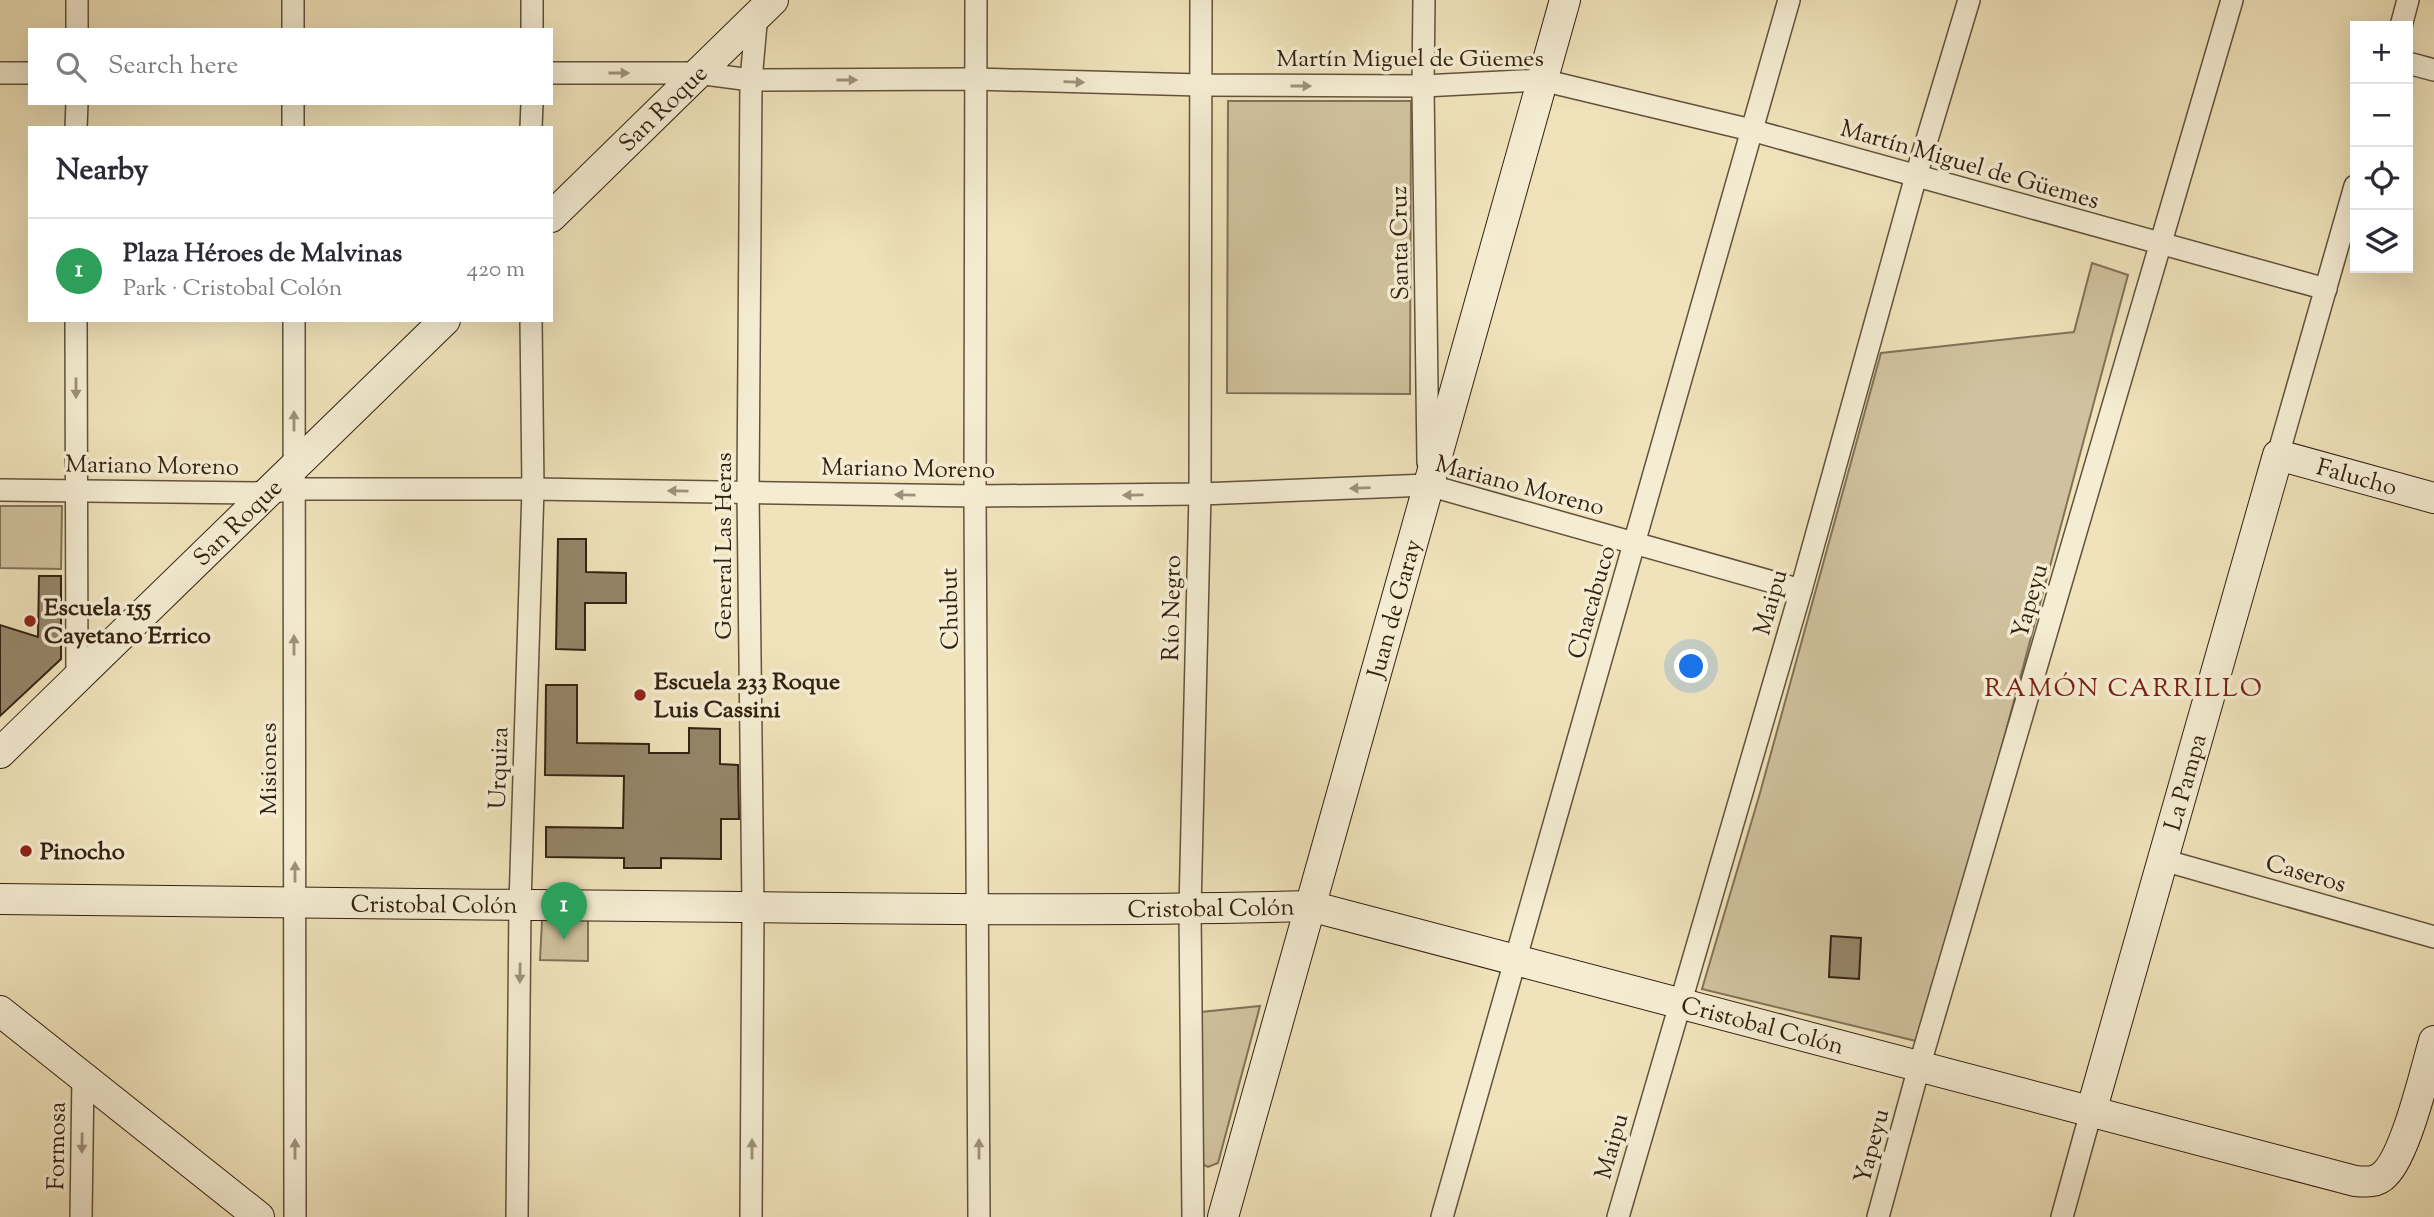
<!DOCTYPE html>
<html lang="en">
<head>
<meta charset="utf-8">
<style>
	:root { --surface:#fff; --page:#f2f2f3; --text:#2b2b33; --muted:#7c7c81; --line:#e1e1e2; --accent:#8f2418 }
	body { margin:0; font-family:"Sorts Mill Goudy",serif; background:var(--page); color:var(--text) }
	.controls { position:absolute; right:21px; top:21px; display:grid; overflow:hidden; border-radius:0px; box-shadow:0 7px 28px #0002 }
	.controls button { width:63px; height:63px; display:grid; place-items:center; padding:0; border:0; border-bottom:2px solid var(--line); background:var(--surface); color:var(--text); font:35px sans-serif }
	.you { position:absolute; left:1692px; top:667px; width:24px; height:24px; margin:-18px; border:5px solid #fff; border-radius:50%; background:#1a73e8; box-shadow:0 0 0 10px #1a73e833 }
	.badge { display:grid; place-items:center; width:46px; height:46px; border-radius:50%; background:var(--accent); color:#fff; font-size:23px; font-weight:700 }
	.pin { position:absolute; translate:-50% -58px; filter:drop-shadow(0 2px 4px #0008) }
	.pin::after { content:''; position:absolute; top:37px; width:24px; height:21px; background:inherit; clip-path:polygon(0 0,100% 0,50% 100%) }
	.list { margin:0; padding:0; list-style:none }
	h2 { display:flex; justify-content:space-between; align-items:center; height:91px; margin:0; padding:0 28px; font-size:30px }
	h2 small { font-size:23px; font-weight:400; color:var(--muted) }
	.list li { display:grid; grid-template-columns:46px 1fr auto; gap:21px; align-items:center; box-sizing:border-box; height:105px; padding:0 28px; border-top:2px solid var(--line) }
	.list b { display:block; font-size:26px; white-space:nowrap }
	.list p { margin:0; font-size:23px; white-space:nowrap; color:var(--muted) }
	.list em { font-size:23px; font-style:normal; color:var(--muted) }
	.icon { flex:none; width:38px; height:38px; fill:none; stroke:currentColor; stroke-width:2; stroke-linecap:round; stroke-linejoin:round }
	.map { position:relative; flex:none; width:2434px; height:1217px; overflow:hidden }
	.search { position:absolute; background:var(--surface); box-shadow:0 7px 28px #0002; left:28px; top:28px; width:525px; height:77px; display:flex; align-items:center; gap:18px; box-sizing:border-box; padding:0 24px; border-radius:0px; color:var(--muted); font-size:26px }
	.panel { position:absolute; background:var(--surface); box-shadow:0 7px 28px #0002; left:28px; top:126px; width:525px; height:196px; border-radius:0px }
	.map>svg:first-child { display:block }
</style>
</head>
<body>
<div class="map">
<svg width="2434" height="1217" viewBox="0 0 2434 1217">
	<rect width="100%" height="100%" fill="#f0e3bb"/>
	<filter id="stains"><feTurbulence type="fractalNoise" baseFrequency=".00286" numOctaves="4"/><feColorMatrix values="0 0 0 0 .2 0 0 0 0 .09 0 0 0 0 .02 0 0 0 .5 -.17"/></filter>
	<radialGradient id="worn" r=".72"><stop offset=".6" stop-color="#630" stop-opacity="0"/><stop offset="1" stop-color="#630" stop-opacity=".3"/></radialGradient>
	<g fill="#d0c29e" stroke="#827258" stroke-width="2">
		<polygon points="1228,101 1411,101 1410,394 1227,393"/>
		<polygon points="2092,263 2128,275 1973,854 1916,1041 1702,989 1760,793 1881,353 2074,332"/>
		<polygon points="0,506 62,506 61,569 0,568"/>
		<polygon points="548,916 588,917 588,961 540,960 542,921"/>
		<polygon points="1260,1006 1218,1163 1208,1167 1202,1164 1201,1012"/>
	</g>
	<g fill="#958669" stroke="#332111" stroke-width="2">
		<polygon points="558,539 586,539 586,572 626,573 626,603 585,603 585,650 556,649"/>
		<polygon points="39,576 61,576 61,659 0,716 0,625 38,637"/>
		<polygon points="546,685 577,685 577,743 649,744 649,753 689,753 689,728 720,729 720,764 738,765 739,819 721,819 721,859 661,858 661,868 624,868 624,858 546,857 546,827 623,828 624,776 545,775"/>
		<polygon points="1831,936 1861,938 1859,979 1829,977"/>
	</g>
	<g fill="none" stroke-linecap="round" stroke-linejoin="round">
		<g stroke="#62523c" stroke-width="24">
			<g id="street">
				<polyline points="293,0 293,30"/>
				<polyline points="532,0 532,30"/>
				<polyline points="976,0 975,496 979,1217"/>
				<polyline points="1424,0 1423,86 1428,462"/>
				<polyline points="2401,26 2408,0"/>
				<polyline points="77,30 77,0"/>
				<polyline points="2408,63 2434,70"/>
				<polyline points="0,73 30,73"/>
				<polyline points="551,73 697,73 751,80 975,79 1200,85 1423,86 1542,80 1751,130 2326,289"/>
				<polyline points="293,103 293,128"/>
				<polyline points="76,128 77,103"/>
				<polyline points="531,128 532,103"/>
				<polyline points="76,320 77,678"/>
				<polyline points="294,320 295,1217"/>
				<polyline points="2278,455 2355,186"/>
				<polyline points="0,490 267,493 294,489 533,489 975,496 1200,494 1428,485 1801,590"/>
				<polyline points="2163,860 2434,937"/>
				<polyline points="81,1217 83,1075"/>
				<polyline points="517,1217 520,904 533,489 531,320"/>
				<polyline points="751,1217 753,907 748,492 751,80 757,13"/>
				<polyline points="1193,1217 1190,909 1200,494 1201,0"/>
				<polyline points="1442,1217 1789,0"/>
				<polyline points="1618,1217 1801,590 1916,176 1969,0"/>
				<polyline points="1878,1217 1919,1067 2232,0"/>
				<polyline points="2062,1217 2091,1112"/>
			</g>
		</g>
		<g stroke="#332111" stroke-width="32">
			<g id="secondary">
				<path id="s1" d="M 551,217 L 773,0"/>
				<path id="s2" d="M 0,753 L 445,320"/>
				<path id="s3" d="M 0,899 C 215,903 430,904 645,906 C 867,908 1088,912 1310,906 L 2355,1181 C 2366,1182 2377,1183 2385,1174 C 2406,1154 2425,1072 2434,1041"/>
				<polyline points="0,1011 259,1217"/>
				<path id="s4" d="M 2091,1112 L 2278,455 L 2434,498"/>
				<path id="s5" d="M 1223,1217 L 1565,0"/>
			</g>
		</g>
		<use href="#street" stroke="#f5edd3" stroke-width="21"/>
		<use href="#secondary" stroke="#f5edd3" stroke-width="30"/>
	</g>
	<defs><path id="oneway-solid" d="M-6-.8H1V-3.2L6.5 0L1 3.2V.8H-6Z" transform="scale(1.75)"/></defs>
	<g fill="#9e917c">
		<use href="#oneway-solid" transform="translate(619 73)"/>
		<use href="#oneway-solid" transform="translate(847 80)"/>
		<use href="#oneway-solid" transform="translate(1074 82) rotate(2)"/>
		<use href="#oneway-solid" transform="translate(1301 86)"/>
		<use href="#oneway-solid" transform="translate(76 388) rotate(90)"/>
		<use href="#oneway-solid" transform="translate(294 421) rotate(-90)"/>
		<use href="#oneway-solid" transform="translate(1360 488) rotate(178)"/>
		<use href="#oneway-solid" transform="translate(678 491) rotate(-179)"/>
		<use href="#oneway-solid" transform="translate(905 495) rotate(-179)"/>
		<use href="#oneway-solid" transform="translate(1133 495) rotate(179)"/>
		<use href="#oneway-solid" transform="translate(294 645) rotate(-90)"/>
		<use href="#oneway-solid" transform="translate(295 872) rotate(-90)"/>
		<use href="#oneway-solid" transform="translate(520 973) rotate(91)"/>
		<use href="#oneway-solid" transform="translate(82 1143) rotate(91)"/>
		<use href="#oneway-solid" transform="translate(295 1149) rotate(-90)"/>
		<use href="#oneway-solid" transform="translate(752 1149) rotate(-90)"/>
		<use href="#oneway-solid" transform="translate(979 1149) rotate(-90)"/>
	</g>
	<g fill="#8f2418" stroke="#f5edd3" stroke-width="2.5">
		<circle cx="30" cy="621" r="7"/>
		<circle cx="640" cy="695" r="7"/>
		<circle cx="26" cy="851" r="7"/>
	</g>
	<g text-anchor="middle" stroke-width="7" stroke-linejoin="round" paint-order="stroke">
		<g font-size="24" fill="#332111" stroke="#f5edd3">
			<text x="1410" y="66">Martín Miguel de Güemes</text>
			<text dy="8" stroke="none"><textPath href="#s1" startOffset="156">San Roque</textPath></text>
			<text transform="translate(1970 164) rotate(16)" y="8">Martín Miguel de Güemes</text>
			<text transform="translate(1399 243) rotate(-91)" y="8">Santa Cruz</text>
			<text transform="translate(152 465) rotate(1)" y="8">Mariano Moreno</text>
			<text transform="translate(908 468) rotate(1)" y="8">Mariano Moreno</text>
			<text dy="8" stroke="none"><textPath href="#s4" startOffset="765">Falucho</textPath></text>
			<text transform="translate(1520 485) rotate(15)" y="8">Mariano Moreno</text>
			<text dy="8" stroke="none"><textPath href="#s2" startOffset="331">San Roque</textPath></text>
			<text transform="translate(723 546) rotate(-90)" y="8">General Las Heras</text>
			<text transform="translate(2029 601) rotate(-74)" y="8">Yapeyu</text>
			<text transform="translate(1591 602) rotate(-74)" y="8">Chacabuco</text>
			<text transform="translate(1770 602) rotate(-74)" y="8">Maipu</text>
			<text transform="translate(1171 608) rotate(-89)" y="8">Río Negro</text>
			<text dy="8" stroke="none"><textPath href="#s5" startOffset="632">Juan de Garay</textPath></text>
			<text transform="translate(949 609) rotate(-91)" y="8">Chubut</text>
			<text transform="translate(498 768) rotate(-88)" y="8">Urquiza</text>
			<text transform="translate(268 769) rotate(-90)" y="8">Misiones</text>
			<text dy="8" stroke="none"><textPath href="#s4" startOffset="343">La Pampa</textPath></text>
			<text transform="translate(2306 873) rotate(16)" y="8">Caseros</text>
			<text dy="8" stroke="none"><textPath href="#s3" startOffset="434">Cristobal Colón</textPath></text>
			<text dy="8" stroke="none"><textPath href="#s3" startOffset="1211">Cristobal Colón</textPath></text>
			<text dy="8" stroke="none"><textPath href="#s3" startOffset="1778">Cristobal Colón</textPath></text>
			<text transform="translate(56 1146) rotate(-89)" y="8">Formosa</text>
			<text transform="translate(1611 1146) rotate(-74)" y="8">Maipu</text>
			<text transform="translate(1871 1146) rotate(-75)" y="8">Yapeyu</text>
		</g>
		<g font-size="24" font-weight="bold" fill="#332111" stroke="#f5edd3" text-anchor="start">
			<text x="44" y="615">Escuela 155<tspan x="44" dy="28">Cayetano Errico</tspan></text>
			<text x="654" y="689">Escuela 233 Roque<tspan x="654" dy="28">Luis Cassini</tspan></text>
			<text x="40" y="859">Pinocho</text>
		</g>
		<g font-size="26" letter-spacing="2" fill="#7a1f14" stroke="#f5edd3">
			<text x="2124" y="696">RAMÓN CARRILLO</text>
		</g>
	</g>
	<rect width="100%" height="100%" filter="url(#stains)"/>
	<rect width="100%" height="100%" fill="url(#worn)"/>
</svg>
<div class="controls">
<button>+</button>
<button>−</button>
<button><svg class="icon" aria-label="locate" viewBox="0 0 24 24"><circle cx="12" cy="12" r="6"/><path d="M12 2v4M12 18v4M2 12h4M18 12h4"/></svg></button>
<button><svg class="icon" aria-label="layers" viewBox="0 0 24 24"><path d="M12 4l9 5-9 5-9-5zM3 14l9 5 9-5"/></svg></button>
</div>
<div class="you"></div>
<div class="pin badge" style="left:564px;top:940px;background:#2e9e5b">1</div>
<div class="search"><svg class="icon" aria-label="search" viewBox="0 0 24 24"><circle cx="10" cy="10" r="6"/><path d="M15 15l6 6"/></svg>Search here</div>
<section class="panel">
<h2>Nearby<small></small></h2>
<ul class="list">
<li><span class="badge" style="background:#2e9e5b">1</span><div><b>Plaza Héroes de Malvinas</b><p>Park · Cristobal Colón</p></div><em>420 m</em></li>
</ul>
</section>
</div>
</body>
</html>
